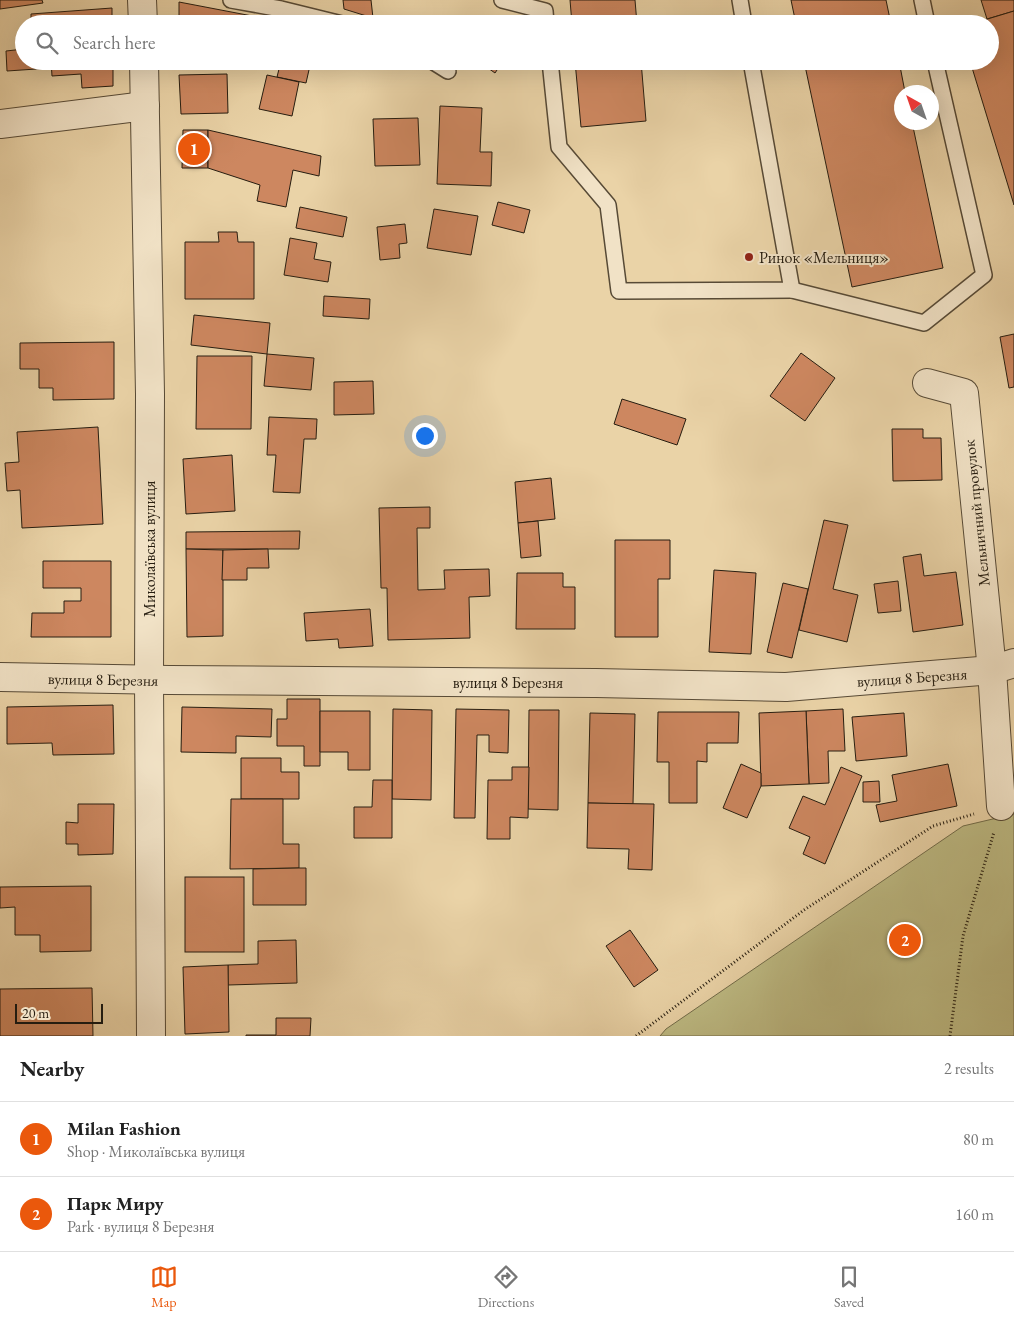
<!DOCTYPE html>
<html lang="en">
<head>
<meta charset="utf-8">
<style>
	:root { --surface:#fff; --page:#f6f6f6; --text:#222; --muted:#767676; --line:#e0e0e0; --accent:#ea580c }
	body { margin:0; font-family:"EB Garamond",serif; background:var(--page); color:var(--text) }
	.compass { position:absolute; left:894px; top:85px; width:45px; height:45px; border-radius:50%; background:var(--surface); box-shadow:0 5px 20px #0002; rotate:320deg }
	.scale { position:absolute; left:15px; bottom:12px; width:88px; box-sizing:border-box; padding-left:5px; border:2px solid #261d10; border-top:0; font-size:14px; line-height:18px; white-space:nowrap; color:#261d10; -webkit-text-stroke:4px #f1e2c6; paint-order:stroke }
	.you { position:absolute; left:424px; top:435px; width:18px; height:18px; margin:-12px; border:4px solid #fff; border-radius:50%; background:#1a73e8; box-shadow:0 0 0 8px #1a73e833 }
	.badge { display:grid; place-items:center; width:32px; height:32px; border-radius:50%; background:var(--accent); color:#fff; font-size:16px; font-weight:700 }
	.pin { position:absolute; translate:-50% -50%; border:2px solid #fff; box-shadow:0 1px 5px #0006 }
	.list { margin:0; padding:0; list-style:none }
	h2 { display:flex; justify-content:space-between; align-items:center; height:65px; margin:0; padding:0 20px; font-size:21px }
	h2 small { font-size:16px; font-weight:400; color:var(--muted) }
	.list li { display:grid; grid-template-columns:32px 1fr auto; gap:15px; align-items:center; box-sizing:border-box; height:75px; padding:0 20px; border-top:1px solid var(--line) }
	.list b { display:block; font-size:19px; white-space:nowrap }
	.list p { margin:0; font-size:16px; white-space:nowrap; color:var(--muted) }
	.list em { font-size:16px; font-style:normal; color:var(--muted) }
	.icon { flex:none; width:28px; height:28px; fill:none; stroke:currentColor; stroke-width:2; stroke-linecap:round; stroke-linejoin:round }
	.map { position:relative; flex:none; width:1014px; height:1036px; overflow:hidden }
	.search { position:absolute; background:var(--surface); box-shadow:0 5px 20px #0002; left:15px; right:15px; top:15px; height:55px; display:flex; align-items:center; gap:12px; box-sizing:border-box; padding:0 18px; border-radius:28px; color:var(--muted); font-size:19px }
	.sheet { height:215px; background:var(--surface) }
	nav { display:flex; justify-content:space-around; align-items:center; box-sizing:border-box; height:70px; border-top:1px solid var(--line); background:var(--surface); font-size:14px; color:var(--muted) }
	nav a { display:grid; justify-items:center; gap:2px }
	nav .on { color:var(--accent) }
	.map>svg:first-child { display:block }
</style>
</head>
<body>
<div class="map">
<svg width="1014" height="1036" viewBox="0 0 1014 1036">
	<rect width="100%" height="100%" fill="#ead3a7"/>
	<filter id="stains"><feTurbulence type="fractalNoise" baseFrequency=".004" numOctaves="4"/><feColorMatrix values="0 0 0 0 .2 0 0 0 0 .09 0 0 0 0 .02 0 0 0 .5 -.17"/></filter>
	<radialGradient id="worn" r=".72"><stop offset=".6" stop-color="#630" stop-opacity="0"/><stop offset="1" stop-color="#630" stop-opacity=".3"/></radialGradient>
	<polygon fill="#bdba83" stroke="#726c4a" points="1014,814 1014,1036 660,1036 666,1029 963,826"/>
	<g fill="#cd8760" stroke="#261d10">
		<polygon points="0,0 42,0 43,3 0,9"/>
		<polygon points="343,0 371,0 373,18 344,9"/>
		<polygon points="570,0 635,0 637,24 572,24"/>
		<polygon points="791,0 886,0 891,24 796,24"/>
		<polygon points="981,0 1014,0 1014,11 987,19"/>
		<polygon points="179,2 294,24 179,24"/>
		<polygon points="112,8 112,24 31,24 31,14"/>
		<polygon points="1014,11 1014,205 970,61 990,61 990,24 971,24"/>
		<polygon points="24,49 24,61 51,61 51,68 7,71 6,51"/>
		<polygon points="51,61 113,61 113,86 82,88 81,74 52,76"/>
		<polygon points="281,61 311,61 306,83 277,77"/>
		<polygon points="478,61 503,61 495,73"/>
		<polygon points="575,61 641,61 646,121 581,127"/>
		<polygon points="804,61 899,61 905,92 902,92 902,122 912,122 943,268 852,287"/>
		<polygon points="227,74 228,113 181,114 179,75"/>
		<polygon points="267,75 299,82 292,116 259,109"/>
		<polygon points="440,106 482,108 480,152 492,152 491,186 437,184"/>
		<polygon points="418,118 420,165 375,166 373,119"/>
		<polygon points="183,130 208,130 208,168 182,168"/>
		<polygon points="208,130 321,156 319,176 293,170 286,207 257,201 260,185 208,168"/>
		<polygon points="498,202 530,210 524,233 492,225"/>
		<polygon points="300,207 347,217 343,237 296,228"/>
		<polygon points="434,209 478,216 471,255 427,248"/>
		<polygon points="405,224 407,243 399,244 400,258 380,260 377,227"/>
		<polygon points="218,232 237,232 238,242 254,242 254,299 185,299 185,242 219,242"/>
		<polygon points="290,238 317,243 314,259 331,262 328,282 284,275"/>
		<polygon points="324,296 370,299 369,319 323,316"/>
		<polygon points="194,315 270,323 267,354 191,345"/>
		<polygon points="1014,334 1014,387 1009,388 1000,337"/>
		<polygon points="114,342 114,399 53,400 53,388 39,388 39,369 20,369 20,343"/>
		<polygon points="801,353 835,378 805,421 770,396"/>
		<polygon points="267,354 314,358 311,390 264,386"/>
		<polygon points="197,356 252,356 251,429 196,429"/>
		<polygon points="373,381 374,414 334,415 334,382"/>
		<polygon points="622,399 686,419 677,445 614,424"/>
		<polygon points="269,417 317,419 316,439 304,439 300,493 273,492 276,455 267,455"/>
		<polygon points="98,427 103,524 22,528 20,490 7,491 5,463 19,462 17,432"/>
		<polygon points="892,429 923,429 923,438 941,438 942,480 893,481"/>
		<polygon points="232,455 235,511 186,514 183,459"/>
		<polygon points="551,478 555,519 518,523 515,482"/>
		<polygon points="430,507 430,528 417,528 418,590 445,589 444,570 489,569 490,596 469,597 470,638 388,640 387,588 381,588 379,508"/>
		<polygon points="824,520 848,525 833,589 858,595 847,642 799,630"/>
		<polygon points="538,521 541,556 521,558 518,523"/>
		<polygon points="300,531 299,549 186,549 186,532"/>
		<polygon points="615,540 670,540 670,579 658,579 658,637 615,637"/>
		<polygon points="186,549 223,550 223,636 187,637"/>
		<polygon points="268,549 269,568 247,568 247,580 222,580 223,550"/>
		<polygon points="921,554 924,576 956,572 963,625 913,632 903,557"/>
		<polygon points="43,561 111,561 111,637 31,637 32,613 64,613 64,601 81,601 81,588 43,588"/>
		<polygon points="714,570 756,573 751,654 709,652"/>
		<polygon points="517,573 563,573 563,587 575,587 575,629 516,629"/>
		<polygon points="898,581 901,611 878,613 874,584"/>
		<polygon points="783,583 808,589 792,658 767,652"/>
		<polygon points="370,609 373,646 339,648 338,639 306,641 304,613"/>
		<polygon points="287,699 320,699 320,766 304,766 304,746 277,746 277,719 287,719"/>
		<polygon points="113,705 114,754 53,755 52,743 7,744 7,707"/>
		<polygon points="182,707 272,709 271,737 236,736 236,753 181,752"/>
		<polygon points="393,709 432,710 431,800 392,799"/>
		<polygon points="456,709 509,710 508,753 489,752 489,735 477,735 475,818 454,818"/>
		<polygon points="843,709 845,751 828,751 829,783 809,784 806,711"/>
		<polygon points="529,710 559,710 558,810 528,809"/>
		<polygon points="320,711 370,711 370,770 348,770 348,752 320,752"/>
		<polygon points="806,711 809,784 761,786 759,713"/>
		<polygon points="658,712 739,712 738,743 707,743 707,762 697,761 697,803 669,803 669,762 657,762"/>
		<polygon points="590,713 635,714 633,804 588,803"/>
		<polygon points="904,713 907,756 856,761 852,717"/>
		<polygon points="241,758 281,758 281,772 299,772 299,799 241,799"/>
		<polygon points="741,764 761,773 761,786 747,818 723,808"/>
		<polygon points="948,764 957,806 880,822 876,805 897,801 892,775"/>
		<polygon points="512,767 529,767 528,818 510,817 510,839 487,839 488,780 512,780"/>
		<polygon points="841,767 862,776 825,864 803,854 810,837 789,828 803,796 825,805"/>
		<polygon points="373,780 392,780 392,838 354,838 354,807 372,807"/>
		<polygon points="879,781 880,802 863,802 863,782"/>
		<polygon points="231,799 283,799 283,844 299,844 299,868 230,869"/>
		<polygon points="588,803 654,804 652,870 628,869 629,849 587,848"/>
		<polygon points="78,804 114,804 113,854 78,855 78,844 66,844 66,822 78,823"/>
		<polygon points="299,868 306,868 306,905 253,905 253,869"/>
		<rect x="185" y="877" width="59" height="75"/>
		<polygon points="91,886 91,951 40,952 40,935 15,935 15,907 0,908 0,887"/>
		<polygon points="630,930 658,970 634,987 606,946"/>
		<polygon points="296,940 297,983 228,985 228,965 258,964 258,941"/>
		<polygon points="228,965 229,1032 185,1034 183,967"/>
		<polygon points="92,988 93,1036 0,1036 0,989"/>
		<polygon points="276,1018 311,1018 310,1036 246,1036 246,1035 276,1035"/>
	</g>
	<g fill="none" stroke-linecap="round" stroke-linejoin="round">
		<g stroke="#574a36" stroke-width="18">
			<g id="service">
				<polyline points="231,0 281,9 342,24"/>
				<polyline points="502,0 545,11 546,24"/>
				<polyline points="740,0 744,24"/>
				<polyline points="922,0 927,24"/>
				<polyline points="432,61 448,71"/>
				<polyline points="550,61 559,147 608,205 619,291 792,290 751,61"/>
				<polyline points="792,290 924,323 984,275 935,61"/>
			</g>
		</g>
		<g stroke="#574a36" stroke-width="30">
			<g id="minor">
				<polyline points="142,0 143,24"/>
				<polyline points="144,61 150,394 149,680 151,1036"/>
				<polyline points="0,124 145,106"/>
				<polyline points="927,383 964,393 992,670 1001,806"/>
				<polyline points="0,677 169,680 596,683 786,687 992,670 1014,663"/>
			</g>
		</g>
		<g stroke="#261d10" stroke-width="3" stroke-dasharray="1 2.5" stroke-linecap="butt">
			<polyline points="636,1036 804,910 933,826 974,814"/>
			<polyline points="950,1036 963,936 994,832"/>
		</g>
		<use href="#service" stroke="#f1e2c6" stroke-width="15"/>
		<use href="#minor" stroke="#f1e2c6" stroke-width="28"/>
	</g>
	<circle fill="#8f2418" stroke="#f1e2c6" stroke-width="2" cx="749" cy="257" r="5"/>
	<g text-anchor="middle" stroke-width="4" stroke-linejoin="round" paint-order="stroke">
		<g font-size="16" fill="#261d10" stroke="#f1e2c6" text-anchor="start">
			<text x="759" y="263">Ринок «Мельниця»</text>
		</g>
		<g font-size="16" fill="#261d10" stroke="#f1e2c6">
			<text transform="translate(976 513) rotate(-96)" y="6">Мельничний провулок</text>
			<text transform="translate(149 549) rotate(-90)" y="6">Миколаївська вулиця</text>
			<text transform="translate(912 677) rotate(-4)" y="6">вулиця 8 Березня</text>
			<text transform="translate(103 679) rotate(1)" y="6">вулиця 8 Березня</text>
			<text x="508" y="688">вулиця 8 Березня</text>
		</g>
	</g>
	<rect width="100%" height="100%" filter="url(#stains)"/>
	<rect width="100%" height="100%" fill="url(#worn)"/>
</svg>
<svg class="compass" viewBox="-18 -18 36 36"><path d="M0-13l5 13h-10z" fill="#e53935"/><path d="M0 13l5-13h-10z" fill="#767676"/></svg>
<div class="scale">20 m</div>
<div class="you"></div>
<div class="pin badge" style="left:194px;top:149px">1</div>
<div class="pin badge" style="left:905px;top:940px">2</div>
<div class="search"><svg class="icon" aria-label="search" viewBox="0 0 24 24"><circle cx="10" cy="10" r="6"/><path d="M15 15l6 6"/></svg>Search here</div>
</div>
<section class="sheet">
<h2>Nearby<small>2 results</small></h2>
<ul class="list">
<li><span class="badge">1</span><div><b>Milan Fashion</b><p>Shop · Миколаївська вулиця</p></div><em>80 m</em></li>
<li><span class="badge">2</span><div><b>Парк Миру</b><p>Park · вулиця 8 Березня</p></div><em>160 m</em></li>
</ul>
</section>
<nav>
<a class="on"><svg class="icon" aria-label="map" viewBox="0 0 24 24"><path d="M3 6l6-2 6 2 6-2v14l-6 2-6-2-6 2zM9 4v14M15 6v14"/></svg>Map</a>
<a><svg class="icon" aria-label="directions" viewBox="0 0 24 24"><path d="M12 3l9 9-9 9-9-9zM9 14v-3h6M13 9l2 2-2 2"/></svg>Directions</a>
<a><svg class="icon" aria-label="saved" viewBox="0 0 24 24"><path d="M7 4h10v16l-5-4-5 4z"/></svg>Saved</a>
</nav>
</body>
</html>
